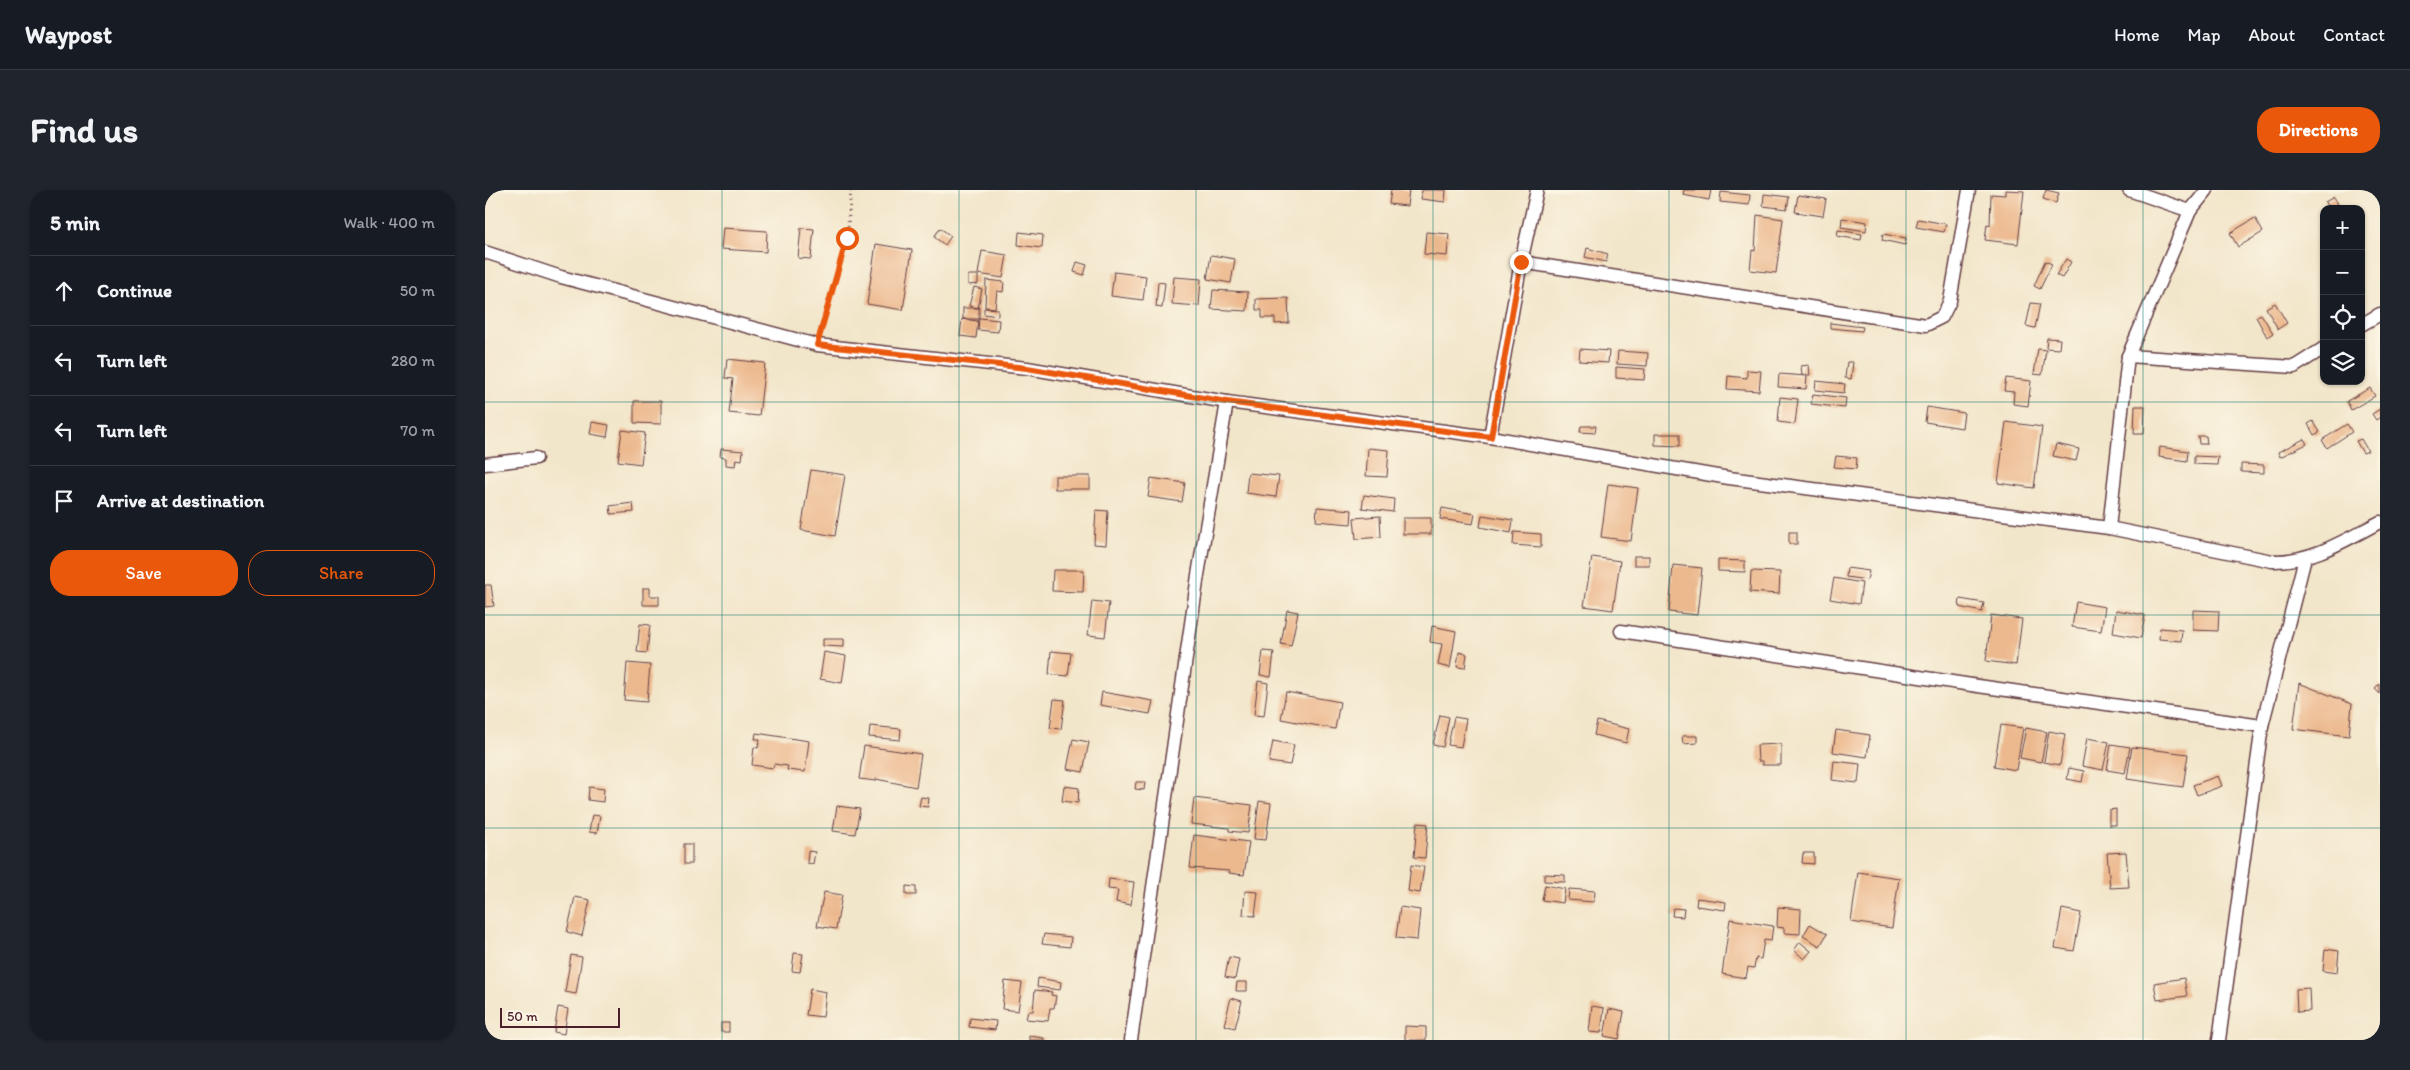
<!DOCTYPE html>
<html lang="en">
<head>
<meta charset="utf-8">
<style>
	:root { --surface:#171b24; --page:#20242c; --text:#f1f3f6; --muted:#9ea1a6; --line:#363941; --accent:#ea580c }
	body { margin:0; font-family:Itim,sans-serif; background:var(--page); color:var(--text) }
	.controls { position:absolute; right:15px; top:15px; display:grid; overflow:hidden; border-radius:10px; box-shadow:0 1px 4px #0004 }
	.controls button { width:45px; height:45px; display:grid; place-items:center; padding:0; border:0; border-bottom:1px solid var(--line); background:var(--surface); color:var(--text); font:25px sans-serif }
	.scale { position:absolute; left:15px; bottom:12px; width:120px; box-sizing:border-box; padding-left:5px; border:2px solid #4a1f2b; border-top:0; font-size:14px; line-height:18px; white-space:nowrap; color:#4a1f2b; -webkit-text-stroke:4px #fcf5e5; paint-order:stroke }
	.stop { position:absolute; width:15px; height:15px; margin:-11px; border:4px solid #ea580c; border-radius:50%; background:#fff }
	.stop.end { background:#ea580c; border-color:#fff; box-shadow:0 1px 5px #0008 }
	.list { margin:0; padding:0; list-style:none }
	h2 { display:flex; justify-content:space-between; align-items:center; height:65px; margin:0; padding:0 20px; font-size:21px }
	h2 small { font-size:16px; font-weight:400; color:var(--muted) }
	.list li { display:grid; grid-template-columns:32px 1fr auto; gap:15px; align-items:center; box-sizing:border-box; height:70px; padding:0 20px; border-top:1px solid var(--line) }
	.list b { display:block; font-size:19px; white-space:nowrap }
	.list em { font-size:16px; font-style:normal; color:var(--muted) }
	.actions { display:flex; gap:10px; padding:15px 20px }
	.actions a { flex:1; padding:11px 0; border:1px solid var(--accent); border-radius:20px; text-align:center; font-size:18px; color:var(--accent) }
	.actions .main { background:var(--accent); color:#fff }
	.icon { flex:none; width:28px; height:28px; fill:none; stroke:currentColor; stroke-width:2; stroke-linecap:round; stroke-linejoin:round }
	.map { position:relative; flex:none; width:1895px; height:850px; overflow:hidden; border-radius:20px }
	header { display:flex; align-items:center; gap:30px; box-sizing:border-box; height:70px; padding:0 25px; background:var(--surface); border-bottom:1px solid var(--line) }
	header strong { font-size:24px }
	nav { display:flex; gap:28px; margin-inline-start:auto; font-size:18px }
	.intro { display:flex; align-items:center; justify-content:space-between; box-sizing:border-box; height:120px; padding:0 30px }
	h1 { margin:0; font-size:35px }
	.button { padding:12px 22px; border-radius:20px; background:var(--accent); color:#fff; font-size:18px; font-weight:700 }
	main { display:flex; gap:30px; padding:0 30px }
	aside { flex:1; background:var(--surface); border-radius:20px; box-shadow:0 1px 4px #0004 }
	.map>svg:first-child { display:block }
</style>
</head>
<body>
<header>
<strong>Waypost</strong>
<nav><a>Home</a><a>Map</a><a>About</a><a>Contact</a></nav>
</header>
<div class="intro"><h1>Find us</h1><a class="button">Directions</a></div>
<main>
<aside>
<h2>5 min<small>Walk · 400 m</small></h2>
<ul class="list">
<li><svg class="icon" aria-label="ahead" viewBox="0 0 24 24"><path d="M12 20V5M6 11l6-6 6 6"/></svg><div><b>Continue</b></div><em>50 m</em></li>
<li><svg class="icon" aria-label="left" viewBox="0 0 24 24"><path d="M17 20v-9H6M10 6l-5 5 5 5"/></svg><div><b>Turn left</b></div><em>280 m</em></li>
<li><svg class="icon" aria-label="left" viewBox="0 0 24 24"><path d="M17 20v-9H6M10 6l-5 5 5 5"/></svg><div><b>Turn left</b></div><em>70 m</em></li>
<li><svg class="icon" aria-label="arrive" viewBox="0 0 24 24"><path d="M6 21V4h12l-3 4 3 4H6"/></svg><div><b>Arrive at destination</b></div></li>
</ul>
<div class="actions"><a class="main">Save</a><a>Share</a></div>
</aside>
<div class="map">
<svg width="1895" height="850" viewBox="0 0 1895 850">
	<rect width="100%" height="100%" fill="#fcf5e5"/>
	<filter id="ink" filterUnits="userSpaceOnUse"><feTurbulence type="fractalNoise" baseFrequency=".02" numOctaves="2"/><feDisplacementMap in="SourceGraphic" scale="10" xChannelSelector="R" yChannelSelector="G"/><feConvolveMatrix kernelMatrix="1 2 1 2 8 2 1 2 1" color-interpolation-filters="sRGB"/></filter>
	<filter id="wash" filterUnits="userSpaceOnUse"><feTurbulence type="fractalNoise" baseFrequency=".0096" numOctaves="4" result="noise"/><feDisplacementMap in="SourceGraphic" scale="20" xChannelSelector="R" yChannelSelector="G"/><feGaussianBlur stdDeviation="1.12" result="paint"/><feColorMatrix in="noise" values="0 0 0 0 0 0 0 0 0 0 0 0 0 0 0 0 0 1.4 0 .05"/><feComposite in="paint" operator="in"/></filter>
	<g filter="url(#wash)">
		<rect width="100%" height="100%" fill="#f2e6ca"/>
		<g id="blocks">
			<g fill="#ecb88d">
				<polygon points="906,0 924,0 922,16 904,14"/>
				<polygon points="937,0 961,0 960,12 936,9"/>
				<polygon points="1199,0 1226,0 1224,10 1198,5"/>
				<polygon points="1520,0 1539,1 1533,54 1500,50 1502,34 1505,35 1506,4 1520,5"/>
				<polygon points="1561,0 1574,3 1571,13 1558,9"/>
				<polygon points="1236,2 1265,5 1264,15 1235,12"/>
				<polygon points="1279,4 1304,7 1302,19 1278,16"/>
				<polygon points="1313,5 1341,9 1338,26 1310,22"/>
				<polygon points="1849,7 1853,14 1843,19 1840,12"/>
				<polygon points="1272,25 1298,29 1291,83 1265,80 1267,60 1270,61"/>
				<polygon points="1357,28 1382,32 1381,41 1356,37"/>
				<polygon points="1770,28 1778,42 1753,57 1745,43"/>
				<polygon points="1433,29 1461,34 1459,42 1431,37"/>
				<polygon points="238,38 282,41 281,62 236,59"/>
				<polygon points="316,38 329,39 326,69 313,68"/>
				<polygon points="455,38 466,46 460,55 449,47"/>
				<polygon points="1353,40 1377,44 1376,50 1352,46"/>
				<polygon points="534,42 558,45 557,58 533,55"/>
				<polygon points="941,42 964,44 962,66 939,64"/>
				<polygon points="1398,44 1421,48 1420,55 1397,50"/>
				<polygon points="391,54 427,60 418,120 382,114"/>
				<polygon points="1102,58 1123,64 1121,72 1100,67"/>
				<polygon points="497,61 522,65 518,88 493,84"/>
				<polygon points="726,65 750,69 746,93 722,89"/>
				<polygon points="1581,69 1586,72 1577,88 1571,85"/>
				<polygon points="1560,71 1567,74 1555,99 1549,96"/>
				<polygon points="592,72 602,75 599,85 589,82"/>
				<polygon points="629,82 661,86 658,110 626,106"/>
				<polygon points="483,85 493,85 493,94 483,95"/>
				<polygon points="689,87 716,89 714,116 687,114"/>
				<polygon points="501,90 519,92 518,102 512,101 510,118 500,117"/>
				<polygon points="673,92 680,93 677,118 671,117"/>
				<polygon points="489,97 497,99 493,118 484,116"/>
				<polygon points="728,100 763,102 762,121 726,119"/>
				<polygon points="803,108 804,133 790,134 790,128 777,128 777,120 771,120 771,109"/>
				<polygon points="1546,113 1555,114 1550,138 1541,136"/>
				<polygon points="1790,113 1802,133 1793,139 1781,118"/>
				<rect x="478" y="118" width="16" height="11"/>
				<polygon points="499,118 513,119 513,126 499,124"/>
				<polygon points="1776,124 1788,143 1782,147 1771,127"/>
				<polygon points="494,128 514,130 513,142 493,140"/>
				<polygon points="477,129 493,131 491,148 475,146"/>
				<polygon points="1345,133 1378,137 1377,141 1345,138"/>
				<polygon points="1562,148 1575,149 1574,159 1561,158"/>
				<polygon points="1095,159 1124,161 1123,173 1094,171"/>
				<polygon points="1553,159 1561,160 1557,185 1549,184"/>
				<polygon points="1133,161 1163,163 1162,176 1132,174"/>
				<polygon points="242,169 280,173 274,226 244,223 248,189 240,188"/>
				<polygon points="1362,172 1368,172 1366,189 1360,188"/>
				<polygon points="1324,175 1325,185 1317,185 1316,176"/>
				<polygon points="1131,177 1160,179 1159,190 1131,188"/>
				<polygon points="1262,180 1276,181 1274,201 1242,199 1243,186 1262,188"/>
				<polygon points="1294,184 1322,186 1321,199 1293,197"/>
				<polygon points="1521,188 1546,191 1543,216 1528,214 1529,202 1519,201"/>
				<polygon points="1331,191 1360,194 1359,203 1330,200"/>
				<polygon points="1885,198 1890,206 1866,220 1862,211"/>
				<polygon points="1328,204 1361,208 1360,218 1326,214"/>
				<polygon points="1295,207 1313,209 1310,234 1293,232"/>
				<polygon points="149,211 176,211 176,234 149,233"/>
				<polygon points="1650,216 1660,216 1659,244 1649,244"/>
				<polygon points="1442,217 1479,223 1477,238 1440,232"/>
				<polygon points="1895,219 1895,227 1891,230 1887,224"/>
				<polygon points="1828,231 1835,242 1829,245 1823,234"/>
				<polygon points="107,232 124,235 122,247 105,244"/>
				<polygon points="1521,232 1557,237 1549,298 1513,293"/>
				<polygon points="1862,234 1867,242 1842,258 1837,250"/>
				<polygon points="1096,236 1111,236 1110,243 1095,242"/>
				<polygon points="137,240 160,243 156,274 133,271"/>
				<polygon points="1170,244 1195,244 1195,256 1170,255"/>
				<polygon points="1713,246 1721,246 1722,254 1714,254"/>
				<polygon points="1819,249 1822,254 1795,267 1793,262"/>
				<polygon points="1876,249 1883,261 1878,263 1871,251"/>
				<polygon points="1571,254 1594,259 1591,271 1568,266"/>
				<polygon points="1675,257 1703,261 1702,271 1674,267"/>
				<polygon points="883,258 904,260 902,287 881,286"/>
				<polygon points="236,259 258,261 257,270 251,269 250,276 241,275 241,268 235,267"/>
				<polygon points="1351,266 1372,268 1371,279 1349,277"/>
				<polygon points="1709,266 1733,267 1732,275 1709,274"/>
				<polygon points="1756,274 1779,275 1779,283 1756,282"/>
				<polygon points="326,280 360,285 350,346 316,340"/>
				<polygon points="763,283 794,286 791,307 761,303"/>
				<rect x="570" y="286" width="35" height="13"/>
				<polygon points="666,288 700,293 697,312 663,307"/>
				<polygon points="1123,294 1153,298 1146,351 1116,347"/>
				<polygon points="879,305 909,309 908,322 877,318"/>
				<polygon points="148,313 149,322 126,324 125,316"/>
				<polygon points="832,317 867,320 866,334 831,331"/>
				<polygon points="957,318 990,324 988,334 955,329"/>
				<polygon points="611,320 623,321 621,355 609,354"/>
				<polygon points="997,325 1028,330 1026,343 995,337"/>
				<polygon points="895,326 896,347 871,349 869,328"/>
				<rect x="918" y="328" width="28" height="16"/>
				<polygon points="1029,342 1056,344 1056,357 1028,355"/>
				<rect x="1304" y="342" width="8" height="12"/>
				<rect x="1149" y="366" width="15" height="9"/>
				<polygon points="1107,367 1135,371 1128,420 1099,416"/>
				<polygon points="1233,370 1260,371 1260,382 1233,381"/>
				<polygon points="1188,375 1217,378 1212,425 1184,422"/>
				<polygon points="1362,378 1384,381 1382,390 1361,387"/>
				<polygon points="568,380 599,380 598,402 567,401"/>
				<polygon points="1266,381 1295,382 1294,404 1265,402"/>
				<polygon points="1349,388 1377,393 1374,414 1345,409"/>
				<polygon points="0,395 6,395 9,416 0,417"/>
				<polygon points="158,398 165,398 165,406 174,406 174,415 158,415"/>
				<polygon points="1475,409 1499,413 1497,422 1474,417"/>
				<polygon points="607,411 624,413 620,447 603,445"/>
				<polygon points="1591,412 1620,417 1616,441 1587,437"/>
				<polygon points="802,420 813,422 806,456 796,454"/>
				<polygon points="1631,420 1660,425 1656,448 1628,443"/>
				<polygon points="1708,420 1734,421 1733,441 1708,440"/>
				<polygon points="1506,425 1537,429 1531,475 1501,471"/>
				<polygon points="155,434 165,435 162,463 152,462"/>
				<polygon points="947,436 971,441 965,478 953,475 957,454 945,452"/>
				<polygon points="1675,438 1697,440 1696,451 1674,449"/>
				<polygon points="338,449 359,449 359,457 338,456"/>
				<polygon points="566,461 586,463 583,486 564,484"/>
				<polygon points="778,461 789,462 786,487 775,485"/>
				<polygon points="339,462 361,466 357,493 335,489"/>
				<polygon points="974,462 982,464 980,478 972,477"/>
				<polygon points="142,473 165,475 162,512 139,510"/>
				<polygon points="773,491 783,493 779,526 769,525"/>
				<polygon points="1814,493 1867,514 1864,546 1808,539"/>
				<polygon points="1895,494 1895,504 1890,499"/>
				<polygon points="617,502 668,511 665,524 615,515"/>
				<polygon points="801,502 855,512 850,539 796,529"/>
				<polygon points="569,509 580,510 576,539 565,538"/>
				<polygon points="955,525 964,527 958,557 948,555"/>
				<polygon points="969,527 981,529 976,557 963,555"/>
				<polygon points="1112,531 1144,539 1141,553 1109,545"/>
				<polygon points="1516,535 1538,538 1531,580 1509,576"/>
				<polygon points="385,536 416,539 415,550 384,547"/>
				<polygon points="1541,538 1562,542 1556,572 1535,568"/>
				<polygon points="1351,540 1385,545 1382,567 1348,562"/>
				<polygon points="1564,541 1580,544 1575,575 1559,572"/>
				<polygon points="271,543 324,551 320,582 302,580 303,576 289,574 288,578 267,575 269,557 273,558 275,549 270,549"/>
				<polygon points="1197,546 1212,546 1212,553 1198,554"/>
				<polygon points="1602,548 1624,552 1618,580 1597,576"/>
				<polygon points="588,549 604,552 598,582 582,579"/>
				<polygon points="788,551 809,555 805,575 784,572"/>
				<polygon points="1296,554 1296,575 1277,575 1277,571 1273,571 1272,555"/>
				<polygon points="1626,554 1645,557 1640,583 1622,580"/>
				<polygon points="379,556 436,564 431,597 391,589 391,591 374,589"/>
				<polygon points="1647,557 1703,564 1698,597 1642,589"/>
				<polygon points="1349,571 1375,574 1373,593 1347,590"/>
				<polygon points="1584,578 1599,581 1597,592 1582,589"/>
				<polygon points="1733,586 1737,596 1712,605 1708,595"/>
				<polygon points="651,592 660,592 659,600 650,599"/>
				<polygon points="579,596 594,598 593,613 577,611"/>
				<polygon points="104,597 119,599 118,612 103,610"/>
				<polygon points="436,607 444,608 443,617 434,616"/>
				<polygon points="709,608 767,615 763,643 744,641 744,638 706,634"/>
				<polygon points="774,611 786,613 781,650 769,649"/>
				<polygon points="352,616 375,619 370,644 348,641"/>
				<polygon points="1631,619 1631,635 1624,635 1624,620"/>
				<polygon points="107,625 115,626 112,643 104,642"/>
				<polygon points="932,633 943,634 940,668 929,667"/>
				<polygon points="709,645 764,652 759,685 744,683 744,681 705,678"/>
				<rect x="199" y="654" width="8" height="20"/>
				<polygon points="323,661 330,662 328,674 322,673"/>
				<polygon points="1641,662 1644,697 1625,698 1622,663"/>
				<polygon points="1318,663 1329,663 1329,674 1317,673"/>
				<polygon points="926,675 939,677 935,703 923,701"/>
				<polygon points="1373,682 1414,688 1407,738 1366,732"/>
				<polygon points="1059,684 1080,685 1080,692 1059,691"/>
				<polygon points="624,689 649,692 646,715 631,712 633,700 623,699"/>
				<polygon points="1060,695 1080,699 1078,713 1057,710"/>
				<polygon points="421,696 431,697 431,705 421,705"/>
				<polygon points="1084,699 1110,701 1109,712 1083,710"/>
				<polygon points="760,701 773,702 770,726 758,725"/>
				<polygon points="339,702 357,705 351,739 332,736"/>
				<polygon points="90,707 105,710 97,746 82,742"/>
				<polygon points="1212,708 1241,712 1240,720 1211,716"/>
				<polygon points="915,717 935,720 932,750 911,748"/>
				<polygon points="1293,717 1316,719 1315,744 1299,743 1299,738 1292,737"/>
				<polygon points="1188,718 1199,719 1198,727 1187,726"/>
				<polygon points="1577,719 1596,723 1589,761 1570,758"/>
				<polygon points="1245,729 1288,736 1286,751 1279,750 1276,769 1271,768 1269,778 1263,777 1261,788 1237,784"/>
				<polygon points="1325,734 1342,744 1335,756 1318,746"/>
				<polygon points="559,744 586,747 585,757 557,754"/>
				<polygon points="1315,752 1326,761 1319,769 1309,760"/>
				<polygon points="1840,759 1854,761 1852,783 1838,781"/>
				<polygon points="309,763 318,764 315,782 307,781"/>
				<polygon points="86,765 97,767 91,804 80,802"/>
				<polygon points="744,767 754,769 750,789 740,787"/>
				<polygon points="553,788 576,792 575,800 552,797"/>
				<polygon points="1699,788 1702,806 1672,810 1669,793"/>
				<polygon points="520,791 537,793 533,821 517,819"/>
				<polygon points="752,792 762,792 762,801 751,801"/>
				<polygon points="1824,798 1825,821 1812,822 1811,799"/>
				<polygon points="325,799 341,802 338,827 321,825"/>
				<polygon points="550,800 567,802 566,805 571,806 569,818 565,818 563,831 541,829 543,821 548,821"/>
				<polygon points="746,808 757,811 750,838 739,835"/>
				<polygon points="1107,816 1119,818 1116,843 1104,842"/>
				<polygon points="73,817 83,819 79,844 69,842"/>
				<polygon points="1124,819 1139,822 1134,849 1119,846"/>
				<polygon points="485,828 511,831 510,840 484,837"/>
				<rect x="236" y="833" width="8" height="9"/>
				<polygon points="920,836 941,837 941,850 920,850"/>
				<polygon points="544,846 559,848 559,850 544,850"/>
			</g>
		</g>
	</g>
	<g filter="url(#ink)">
		<use href="#blocks" fill-opacity="0" stroke="#633d43" stroke-width="1"/>
		<g fill="none" stroke-linecap="round" stroke-linejoin="round">
			<g stroke="#633d43" stroke-width="15">
				<g id="minor">
					<polyline points="1644,0 1705,21"/>
					<path d="M 0,62 L 76,87 L 332,155 L 542,178 L 742,212 L 1005,247 L 1244,288 L 1624,338 L 1787,371 C 1827,372 1860,350 1895,332"/>
					<polyline points="1036,72 1441,135 1457,127 1465,111 1484,0"/>
					<polyline points="1876,135 1895,124"/>
					<polyline points="1643,166 1809,177 1839,158"/>
					<polyline points="1005,247 1036,72 1052,0"/>
					<polyline points="0,274 51,268"/>
					<polyline points="1624,338 1643,166 1705,21 1722,0"/>
					<polyline points="1136,441 1493,496 1777,536"/>
					<polyline points="646,850 713,385 742,212"/>
					<polyline points="1734,850 1777,536 1820,368"/>
				</g>
			</g>
			<polyline stroke="#633d43" stroke-width="3" stroke-dasharray="1 4" stroke-linecap="butt" points="335,143 362,48 366,0"/>
			<use href="#minor" stroke="#fff" stroke-width="12"/>
		</g>
	</g>
	<g fill="none" stroke-linecap="round" stroke-linejoin="round" filter="url(#ink)">
		<polyline stroke="#ea580c" stroke-width="6" points="362,48 332,155 542,178 742,212 1006,247 1036,72"/>
	</g>
	<path fill="none" stroke="#0f766e" stroke-width="1" stroke-opacity="0.55" d="M 237,0 L 237,850M 474,0 L 474,850M 711,0 L 711,850M 948,0 L 948,850M 1184,0 L 1184,850M 1421,0 L 1421,850M 1658,0 L 1658,850M 0,212 L 1895,212M 0,425 L 1895,425M 0,638 L 1895,638"/>
</svg>
<div class="controls">
<button>+</button>
<button>−</button>
<button><svg class="icon" aria-label="locate" viewBox="0 0 24 24"><circle cx="12" cy="12" r="6"/><path d="M12 2v4M12 18v4M2 12h4M18 12h4"/></svg></button>
<button><svg class="icon" aria-label="layers" viewBox="0 0 24 24"><path d="M12 4l9 5-9 5-9-5zM3 14l9 5 9-5"/></svg></button>
</div>
<div class="scale">50 m</div>
<div class="stop" style="left:362px;top:48px"></div>
<div class="stop end" style="left:1036px;top:72px"></div>
</div>
</main>
</body>
</html>
